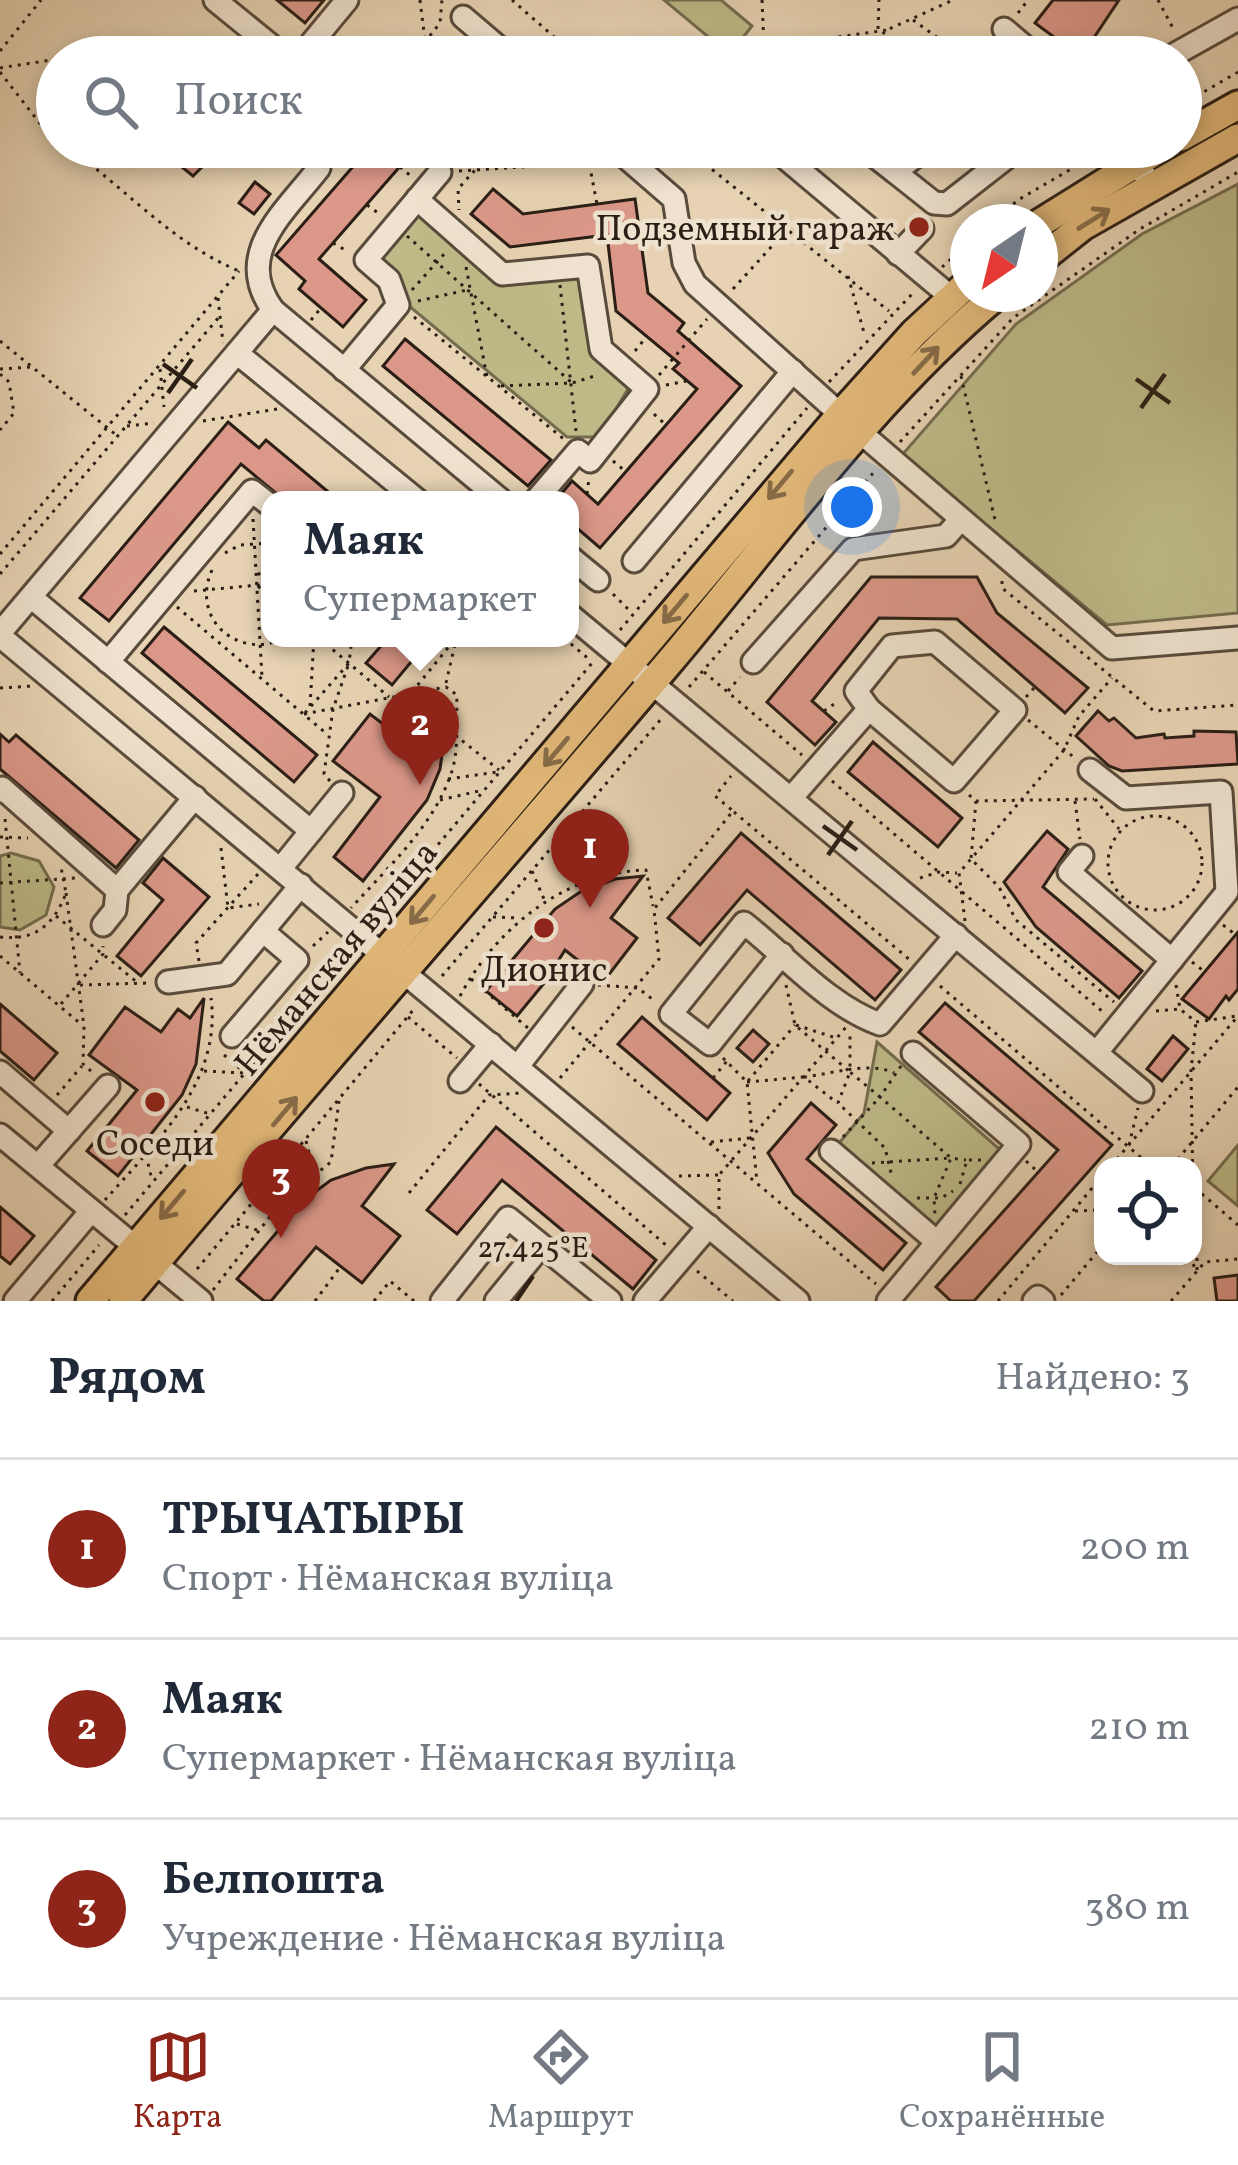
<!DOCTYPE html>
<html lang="ru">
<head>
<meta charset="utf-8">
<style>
	:root { --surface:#fff; --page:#f2f2f3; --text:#1f2937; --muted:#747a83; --line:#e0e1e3; --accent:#8f2418 }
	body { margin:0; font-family:Vollkorn,serif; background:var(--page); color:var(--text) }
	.controls { position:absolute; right:36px; bottom:36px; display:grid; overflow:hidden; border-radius:24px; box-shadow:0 6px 18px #0003 }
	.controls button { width:108px; height:108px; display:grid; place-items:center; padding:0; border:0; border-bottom:3px solid var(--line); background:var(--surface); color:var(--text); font:60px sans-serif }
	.compass { position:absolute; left:950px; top:204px; width:108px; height:108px; border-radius:50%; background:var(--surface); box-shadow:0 6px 18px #0003; rotate:215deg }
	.you { position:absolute; left:852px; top:507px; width:42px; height:42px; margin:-30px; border:9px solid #fff; border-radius:50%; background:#1a73e8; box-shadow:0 0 0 18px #1a73e833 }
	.badge { display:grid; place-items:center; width:78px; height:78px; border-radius:50%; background:var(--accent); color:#fff; font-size:39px; font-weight:700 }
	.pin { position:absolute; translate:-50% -99px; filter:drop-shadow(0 3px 6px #0008) }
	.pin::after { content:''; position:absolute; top:63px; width:42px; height:36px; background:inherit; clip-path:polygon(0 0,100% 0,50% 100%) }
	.popup { position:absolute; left:261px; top:491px; width:318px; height:156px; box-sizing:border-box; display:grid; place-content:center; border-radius:24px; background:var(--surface); filter:drop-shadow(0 3px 9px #0005); font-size:39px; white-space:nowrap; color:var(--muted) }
	.popup b { font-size:45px; color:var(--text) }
	.popup::after { content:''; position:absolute; left:50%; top:100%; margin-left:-24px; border:24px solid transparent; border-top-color:var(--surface) }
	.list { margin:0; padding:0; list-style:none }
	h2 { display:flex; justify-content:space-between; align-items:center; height:156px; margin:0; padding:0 48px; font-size:51px }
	h2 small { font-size:39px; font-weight:400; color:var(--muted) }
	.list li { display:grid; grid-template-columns:78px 1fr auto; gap:36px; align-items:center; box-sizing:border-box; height:180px; padding:0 48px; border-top:3px solid var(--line) }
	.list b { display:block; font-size:45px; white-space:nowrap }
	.list p { margin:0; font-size:39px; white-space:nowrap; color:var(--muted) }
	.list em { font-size:39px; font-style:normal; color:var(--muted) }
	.icon { flex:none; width:66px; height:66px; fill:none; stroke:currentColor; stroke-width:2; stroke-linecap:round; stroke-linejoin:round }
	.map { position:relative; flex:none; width:1238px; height:1301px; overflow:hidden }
	.search { position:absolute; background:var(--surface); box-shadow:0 6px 18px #0003; left:36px; right:36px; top:36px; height:132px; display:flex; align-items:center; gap:30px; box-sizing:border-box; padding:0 42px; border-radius:66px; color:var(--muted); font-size:45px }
	.sheet { height:696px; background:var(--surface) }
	nav { display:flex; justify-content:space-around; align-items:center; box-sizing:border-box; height:168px; border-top:3px solid var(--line); background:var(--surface); font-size:33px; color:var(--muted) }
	nav a { display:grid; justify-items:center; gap:6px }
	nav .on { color:var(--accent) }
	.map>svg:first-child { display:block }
</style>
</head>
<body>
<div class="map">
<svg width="1238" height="1301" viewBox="0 0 1238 1301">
	<rect width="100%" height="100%" fill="#e7d3b3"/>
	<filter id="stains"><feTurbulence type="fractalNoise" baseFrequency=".00167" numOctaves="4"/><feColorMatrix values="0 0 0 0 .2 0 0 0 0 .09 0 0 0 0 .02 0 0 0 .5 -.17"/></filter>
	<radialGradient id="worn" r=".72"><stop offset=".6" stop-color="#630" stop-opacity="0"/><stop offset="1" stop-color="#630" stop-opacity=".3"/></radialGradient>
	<g fill="#bdba88" stroke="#746c4e" stroke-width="3">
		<polygon points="664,0 721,0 752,26 734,49 724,50"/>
		<polygon points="1238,184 1238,613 1107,625 902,455 1016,324 1142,234"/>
		<polygon points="418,206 500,278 582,271 594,351 625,378 628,389 599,437 567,437 403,301 376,257"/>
		<polygon points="11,853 39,861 54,887 46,915 20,930 0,927 0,856"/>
		<polygon points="877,1042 1005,1154 937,1235 835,1148 864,1113"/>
		<polygon points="1238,1145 1238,1206 1208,1181"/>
	</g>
	<g fill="#db9889" stroke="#2a1e15" stroke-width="3">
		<polygon points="277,0 324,0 305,23"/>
		<polygon points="1053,0 1119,0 1081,57 1035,23"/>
		<polygon points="157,147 222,147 193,176"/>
		<polygon points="370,147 417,147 319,259 366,300 343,327 299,289 305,281 276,255"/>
		<polygon points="255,182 270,194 254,214 239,203"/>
		<polygon points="493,189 523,214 635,199 648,293 684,323 678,331 741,386 600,548 570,522 570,500 556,500 572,481 598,504 697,389 673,369 679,363 616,311 607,235 510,247 471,214"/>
		<polygon points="405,339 551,460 528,486 383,366"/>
		<polygon points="228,422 259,448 266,440 338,500 284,500 241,464 109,621 80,598"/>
		<polygon points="871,577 977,577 997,613 1088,688 1065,713 957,619 879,618 812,701 836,722 815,745 767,702"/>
		<polygon points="164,627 317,755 294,782 142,653"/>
		<polygon points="388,638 431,638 392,685 366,663"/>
		<polygon points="443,704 445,732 440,769 427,800 363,881 334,857 380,797 333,761 370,714 408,743"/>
		<polygon points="1098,711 1109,721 1114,718 1136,738 1164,734 1165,738 1194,736 1194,731 1236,732 1238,764 1122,771 1109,766 1076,736"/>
		<polygon points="0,734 9,742 16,735 139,840 116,868 0,769"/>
		<polygon points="873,742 962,818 938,847 848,772"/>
		<polygon points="1047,831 1068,849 1043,887 1142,971 1119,998 1036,927 1004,882"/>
		<polygon points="741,833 901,970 875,1000 747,890 700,945 668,918"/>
		<polygon points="163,858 209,897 141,976 117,956 163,900 143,883"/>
		<polygon points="643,876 611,918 637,938 604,981 565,950 545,982 517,1016 486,991 555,909 580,892 615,879"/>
		<polygon points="1238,932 1238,989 1229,1000 1226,996 1209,1019 1182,999"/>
		<polygon points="204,998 196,1064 182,1095 118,1176 87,1151 137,1090 89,1055 125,1007 161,1032 178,1009 190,1018"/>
		<polygon points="945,1003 1112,1145 974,1301 951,1301 936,1287 1058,1150 919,1032"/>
		<polygon points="0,1004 57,1053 34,1080 0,1051"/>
		<polygon points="642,1017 730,1093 707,1120 618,1044"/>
		<polygon points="753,1030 769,1044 753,1062 737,1048"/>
		<polygon points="1173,1036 1188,1049 1162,1081 1147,1069"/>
		<polygon points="811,1103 836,1125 807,1159 906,1243 883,1270 794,1194 768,1153"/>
		<polygon points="496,1127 656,1260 633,1289 502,1180 457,1234 427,1210"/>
		<polygon points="394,1164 362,1206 400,1236 362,1283 316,1247 271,1301 264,1301 237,1279 304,1200 331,1180 366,1168"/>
		<polygon points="0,1207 34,1236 10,1264 0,1256"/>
		<polygon points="1238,1275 1238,1301 1217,1301 1214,1278"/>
	</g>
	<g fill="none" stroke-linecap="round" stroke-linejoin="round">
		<g stroke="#594b3c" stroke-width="27">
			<g id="minor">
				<polyline points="215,0 285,57"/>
				<polyline points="463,17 510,57"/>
				<polyline points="1004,29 1037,57"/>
				<polyline points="300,57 347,0"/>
				<polyline points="1170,57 1238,19"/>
				<path d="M 314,147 L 319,168 C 285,212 232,254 273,310 L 501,500"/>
				<polyline points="614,147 674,199 684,263 695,284 860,432 1112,648 1238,638"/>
				<polyline points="772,147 951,297"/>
				<polyline points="863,147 895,172 928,147"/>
				<polyline points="1122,147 1152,184"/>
				<polyline points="895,172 934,203 947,204 1020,147"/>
				<polyline points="417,199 502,274 588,266 601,349 647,389 590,461 578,451 536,500"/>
				<polyline points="898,254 922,229"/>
				<polyline points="237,353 417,500"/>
				<polyline points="344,370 398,305 389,280 366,260 440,172"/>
				<polyline points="570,557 598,580"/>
				<polyline points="634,561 793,371"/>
				<polyline points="31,597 311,831"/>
				<polyline points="570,615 1142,1091"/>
				<polyline points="0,633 273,310"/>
				<polyline points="0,636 798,1301"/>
				<polygon points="935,642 1015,710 954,781 869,709 856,691 892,646"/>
				<polyline points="108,662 252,491 270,505"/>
				<polyline points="753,662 853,549 946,536 961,519"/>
				<polyline points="1090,770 1126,798 1221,792 1227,892 1097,1052"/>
				<polyline points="0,791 2,788 117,890 115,910 103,925"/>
				<polyline points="792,797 869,709"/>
				<polyline points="1082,856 1069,872 1172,960"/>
				<polyline points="281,868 342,793"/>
				<polyline points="117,890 195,797"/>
				<path d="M 782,954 L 710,1044 L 671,1014 L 744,923 C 786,956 829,1006 880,1024 L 956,935"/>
				<polyline points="168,982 227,974 301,885"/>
				<polyline points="232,1036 297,960 263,931"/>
				<polyline points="518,1066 582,984"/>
				<polyline points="0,1072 69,1131"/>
				<polyline points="460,1081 491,1044"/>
				<polyline points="0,1135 201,1301"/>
				<polyline points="831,1151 937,1242"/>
				<polyline points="38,1166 108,1086"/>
				<polyline points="15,1301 91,1211"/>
				<polyline points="442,1301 508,1218 610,1301"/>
				<polyline points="496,1301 541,1246"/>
				<polyline points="645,1301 709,1226"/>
				<polyline points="888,1301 1019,1144 913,1053"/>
				<polyline points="1034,1301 1038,1297 1043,1301"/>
			</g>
		</g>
		<g stroke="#2a1e15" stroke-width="33">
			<g id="major">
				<polyline points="1181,137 1238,105"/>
				<polyline points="1040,223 1162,147"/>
				<polyline points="1040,260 1083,226 1238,138"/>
				<polyline points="90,1301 842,413 914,333 968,283"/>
				<path d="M 123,1301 C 302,1087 486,878 666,666 C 773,540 870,401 998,294"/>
			</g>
		</g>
		<g stroke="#2a1e15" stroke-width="3" stroke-dasharray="3 6" stroke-linecap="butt">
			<polyline points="420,0 427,57"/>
			<polyline points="512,0 577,57"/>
			<polyline points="762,0 764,46"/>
			<polyline points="1158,0 1174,30"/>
			<polyline points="1018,13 1028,0"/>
			<polyline points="913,20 945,43 945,57"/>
			<polyline points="878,29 879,0"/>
			<polyline points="331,46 344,57"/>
			<polyline points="0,51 41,0"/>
			<polyline points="71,57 119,48"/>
			<polyline points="413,57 440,23 442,0"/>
			<polyline points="696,57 887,30"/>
			<polyline points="855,57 887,30 953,0"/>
			<polyline points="0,68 57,59"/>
			<polyline points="0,72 45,130 57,139"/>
			<polyline points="1181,105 1238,72"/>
			<path d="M 68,147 C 126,189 172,243 239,271"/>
			<polyline points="448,147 475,170 458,189 459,210"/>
			<polyline points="586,147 597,204"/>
			<polyline points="684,147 889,311"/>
			<polyline points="699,159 710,147"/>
			<polyline points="530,165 552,147"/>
			<polyline points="400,167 412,177"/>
			<polyline points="459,171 599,162"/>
			<polyline points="367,205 381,215"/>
			<polyline points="993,222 1018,200 1102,151"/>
			<polyline points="407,236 572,383"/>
			<polyline points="333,243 347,251"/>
			<polyline points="466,267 487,377"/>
			<polyline points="942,267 968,244"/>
			<polyline points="848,276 865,336"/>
			<polyline points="560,285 576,431"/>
			<polyline points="733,289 773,245 774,224"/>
			<polyline points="412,290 445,253"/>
			<polyline points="218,298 223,343"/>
			<polyline points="418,301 467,290"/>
			<polyline points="414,317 565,440"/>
			<polyline points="311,320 321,308"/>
			<polyline points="0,341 115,434"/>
			<polyline points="635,351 647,336"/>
			<polyline points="0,369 31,367"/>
			<polyline points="160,369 164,407"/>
			<polyline points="0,374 9,382 14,413 0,430"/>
			<polyline points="659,375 707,319"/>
			<polyline points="961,376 996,524"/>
			<polyline points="829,382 913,293"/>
			<polyline points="666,385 687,381"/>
			<polyline points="501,386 572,383 598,375"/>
			<polyline points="654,414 666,425"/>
			<polyline points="203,421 277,409"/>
			<polyline points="127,426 154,423"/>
			<polyline points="900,442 1013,318 1140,229 1238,172"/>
			<polyline points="613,461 625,471"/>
			<polyline points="587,494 589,478"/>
			<polyline points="253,519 262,677"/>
			<polyline points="225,553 240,545 270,543"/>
			<polyline points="0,554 239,271"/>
			<path d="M 212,570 C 190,619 238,661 285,638"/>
			<polyline points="0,574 220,316"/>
			<polyline points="258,575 270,561"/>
			<polyline points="1002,581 1002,588 1154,711 1238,705"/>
			<polyline points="258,586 270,597"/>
			<polyline points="194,591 270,584"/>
			<polyline points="613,594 632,613"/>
			<polyline points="177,607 328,735"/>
			<polyline points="620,630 807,408"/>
			<polyline points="319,638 389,697"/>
			<polyline points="564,638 591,661"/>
			<polyline points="704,672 802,755"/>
			<polyline points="446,683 456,640"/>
			<polyline points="689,687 874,472"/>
			<polyline points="0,688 33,686"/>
			<polyline points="728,691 740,677"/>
			<polyline points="412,692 456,638"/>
			<polyline points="1026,697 1035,687"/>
			<polyline points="310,706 314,638"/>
			<polyline points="824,711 837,702"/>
			<polyline points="305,713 349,663 352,638"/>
			<path d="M 304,714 L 446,687 L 457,695 C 456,719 459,748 452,771 C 434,826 389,866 351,908"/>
			<polyline points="1028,720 1076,759"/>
			<polyline points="455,735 499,770"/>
			<polyline points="448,779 498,772"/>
			<polyline points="330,781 324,774 333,709 349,663"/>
			<polyline points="832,781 1103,1012"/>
			<polyline points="969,795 976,801 1094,799"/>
			<polyline points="1095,799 1119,829"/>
			<polyline points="440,800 483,790"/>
			<polyline points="976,801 971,859 999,887 1016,920 1114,1002"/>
			<polyline points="1075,801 1080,839"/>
			<polyline points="734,812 910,960"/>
			<circle cx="1155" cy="863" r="47"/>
			<polyline points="5,819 20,973"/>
			<polyline points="0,837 28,838"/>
			<polyline points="221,848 228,908 259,904"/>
			<polyline points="532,871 544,899"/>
			<polyline points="920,878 939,872 957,873"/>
			<polyline points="0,883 76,878"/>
			<polyline points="66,893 84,1026 83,1064 92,1072"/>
			<polyline points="56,916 138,983"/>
			<polyline points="493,917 520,918"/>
			<polyline points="374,920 593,662"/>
			<polyline points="965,921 959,873 1064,750 1079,716 1112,678"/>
			<polyline points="1223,925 1236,935"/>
			<path d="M 0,937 C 35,941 54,925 66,893 L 61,867"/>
			<polyline points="313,946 328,932"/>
			<polyline points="0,956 82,1025"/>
			<polyline points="199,961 196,943 258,874"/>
			<polyline points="1192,962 1205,972"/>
			<polyline points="442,976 662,718"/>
			<polyline points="471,979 528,1028"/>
			<polyline points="80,985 148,983"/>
			<polyline points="598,985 638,988 656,1002"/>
			<polyline points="786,985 795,1025 850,1072 838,1103 885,1148 892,1177"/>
			<polyline points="1176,985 1180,1009 1196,1022 1237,1016"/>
			<polyline points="940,986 1151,1166"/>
			<path d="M 460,996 C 497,927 566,872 646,870 L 653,906"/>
			<polyline points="61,1004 103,954 103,946"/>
			<polyline points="1156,1011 1180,1009"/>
			<polyline points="408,1017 457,1058"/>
			<polyline points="796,1025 833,1037"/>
			<polyline points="572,1027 876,1284"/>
			<polyline points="224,1055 244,1072"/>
			<polyline points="723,1058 747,1082 757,1182"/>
			<polyline points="901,1066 880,1097 951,1158 966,1160"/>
			<polyline points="204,1071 243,1073"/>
			<path d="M 804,1077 C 831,1074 869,1061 894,1073"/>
			<polyline points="560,1078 659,959 654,909 733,811 715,796 731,776"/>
			<polyline points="713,1078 727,1061"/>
			<polyline points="748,1081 795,1025"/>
			<polyline points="747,1082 804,1077 836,1102"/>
			<polyline points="479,1084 667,1246"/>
			<polyline points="57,1095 82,1066"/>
			<polyline points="187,1107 210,1114"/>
			<polyline points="843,1137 880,1097 850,1072 850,1031"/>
			<polyline points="306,1141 314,1173"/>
			<polyline points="711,1142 750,1138"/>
			<polyline points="1129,1145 1138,1108"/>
			<polyline points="146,1155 152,1180"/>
			<polyline points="1026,1161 1038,1172"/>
			<polyline points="872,1163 951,1158 934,1198 935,1216"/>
			<polyline points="1111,1166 1238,1016"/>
			<polyline points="1172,1166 1238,1087"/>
			<polyline points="679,1176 718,1175"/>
			<polyline points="960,1184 967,1160 981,1160"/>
			<polyline points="1195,1188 1238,1225"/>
			<polyline points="1193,1189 1191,1071 1196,1022"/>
			<polyline points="409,1193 489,1095 521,1093"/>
			<polyline points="917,1198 941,1198 953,1191"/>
			<path d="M 105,1200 C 156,1142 222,1082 211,998"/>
			<polyline points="719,1209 719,1175 847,1026"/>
			<polyline points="1075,1211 1103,1210"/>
			<polyline points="125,1215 347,952"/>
			<polyline points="237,1224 257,1230"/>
			<polyline points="1189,1256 1196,1270"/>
			<polyline points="197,1269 414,1009"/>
			<polyline points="1197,1270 1197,1245"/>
			<polyline points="697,1271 733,1301"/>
			<polyline points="213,1290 282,1201 331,1162 339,1101"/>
			<polyline points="1061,1295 1103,1245"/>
			<polyline points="52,1301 99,1245"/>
			<polyline points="315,1301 341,1266"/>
			<polyline points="374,1301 390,1281 414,1301"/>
			<polyline points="998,1301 1103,1175"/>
			<polyline points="1171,1301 1205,1262 1238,1259"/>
		</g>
		<use href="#minor" stroke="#efe2ce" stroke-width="21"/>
		<use href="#major" stroke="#e4ba7a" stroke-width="27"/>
	</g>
	<defs><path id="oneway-shaft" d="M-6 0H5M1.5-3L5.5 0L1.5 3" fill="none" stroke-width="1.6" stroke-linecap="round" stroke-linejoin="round" transform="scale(3)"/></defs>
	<g stroke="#876c48">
		<use href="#oneway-shaft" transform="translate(1094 219) rotate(-32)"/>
		<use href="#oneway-shaft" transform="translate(926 360) rotate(-47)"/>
		<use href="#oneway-shaft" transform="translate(780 485) rotate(130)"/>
		<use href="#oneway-shaft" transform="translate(675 609) rotate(130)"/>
		<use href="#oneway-shaft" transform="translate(556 752) rotate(130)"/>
		<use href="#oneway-shaft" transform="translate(422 910) rotate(130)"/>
		<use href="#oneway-shaft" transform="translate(285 1111) rotate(-50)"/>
		<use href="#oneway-shaft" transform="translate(172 1205) rotate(130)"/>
	</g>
	<path fill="none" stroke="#2a1e15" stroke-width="4.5" d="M 163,364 L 197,388M 1136,379 L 1170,403M 168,393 L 192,359M 1141,408 L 1165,374M 823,826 L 857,850M 828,855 L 852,821M 516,1301 L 533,1276"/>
	<g fill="#8f2418" stroke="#efe2ce" stroke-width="4.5">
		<circle cx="919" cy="227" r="12"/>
		<circle cx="544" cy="928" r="12"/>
		<circle cx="155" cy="1102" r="12"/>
	</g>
	<g text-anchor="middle" stroke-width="9" stroke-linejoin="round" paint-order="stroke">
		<g font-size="36" fill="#2a1e15" stroke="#efe2ce">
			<text x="895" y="240" text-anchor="end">Подземный гараж</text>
			<text x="544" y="981">Дионис</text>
			<text x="155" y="1155">Соседи</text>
		</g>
		<g font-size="36" fill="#2a1e15" stroke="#efe2ce">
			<text transform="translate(335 957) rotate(-50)" y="13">Нёманская вуліца</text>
		</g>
	</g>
	<g font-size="30" text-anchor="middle" fill="#2a1e15" stroke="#efe2ce" stroke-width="9" stroke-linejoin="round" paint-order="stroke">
		<text x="533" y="1257">27.425°E</text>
	</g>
	<rect width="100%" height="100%" filter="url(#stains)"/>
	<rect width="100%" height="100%" fill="url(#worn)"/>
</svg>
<div class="controls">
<button><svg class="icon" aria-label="locate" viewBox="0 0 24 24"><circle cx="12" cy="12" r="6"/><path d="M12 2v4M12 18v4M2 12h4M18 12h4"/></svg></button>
</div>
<svg class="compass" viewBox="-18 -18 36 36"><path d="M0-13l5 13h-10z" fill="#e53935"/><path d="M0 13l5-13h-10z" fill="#747a83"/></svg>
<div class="you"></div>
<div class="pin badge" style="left:590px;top:908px">1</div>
<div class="pin badge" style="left:420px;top:785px">2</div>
<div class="popup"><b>Маяк</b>Супермаркет</div>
<div class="pin badge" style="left:281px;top:1238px">3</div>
<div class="search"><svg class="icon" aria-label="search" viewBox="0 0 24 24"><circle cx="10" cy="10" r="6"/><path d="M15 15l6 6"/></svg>Поиск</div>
</div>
<section class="sheet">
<h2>Рядом<small>Найдено: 3</small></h2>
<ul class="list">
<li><span class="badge">1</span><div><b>ТРЫЧАТЫРЫ</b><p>Спорт · Нёманская вуліца</p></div><em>200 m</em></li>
<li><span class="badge">2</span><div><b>Маяк</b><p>Супермаркет · Нёманская вуліца</p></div><em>210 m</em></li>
<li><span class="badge">3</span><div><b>Белпошта</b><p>Учреждение · Нёманская вуліца</p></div><em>380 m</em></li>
</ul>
</section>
<nav>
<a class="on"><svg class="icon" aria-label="map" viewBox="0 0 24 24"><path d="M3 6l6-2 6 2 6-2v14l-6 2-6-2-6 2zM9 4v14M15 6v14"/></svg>Карта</a>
<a><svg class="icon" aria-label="directions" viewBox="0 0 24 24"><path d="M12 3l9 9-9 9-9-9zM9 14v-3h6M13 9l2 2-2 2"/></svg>Маршрут</a>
<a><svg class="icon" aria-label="saved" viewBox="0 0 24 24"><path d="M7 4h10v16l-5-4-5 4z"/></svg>Сохранённые</a>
</nav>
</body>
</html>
